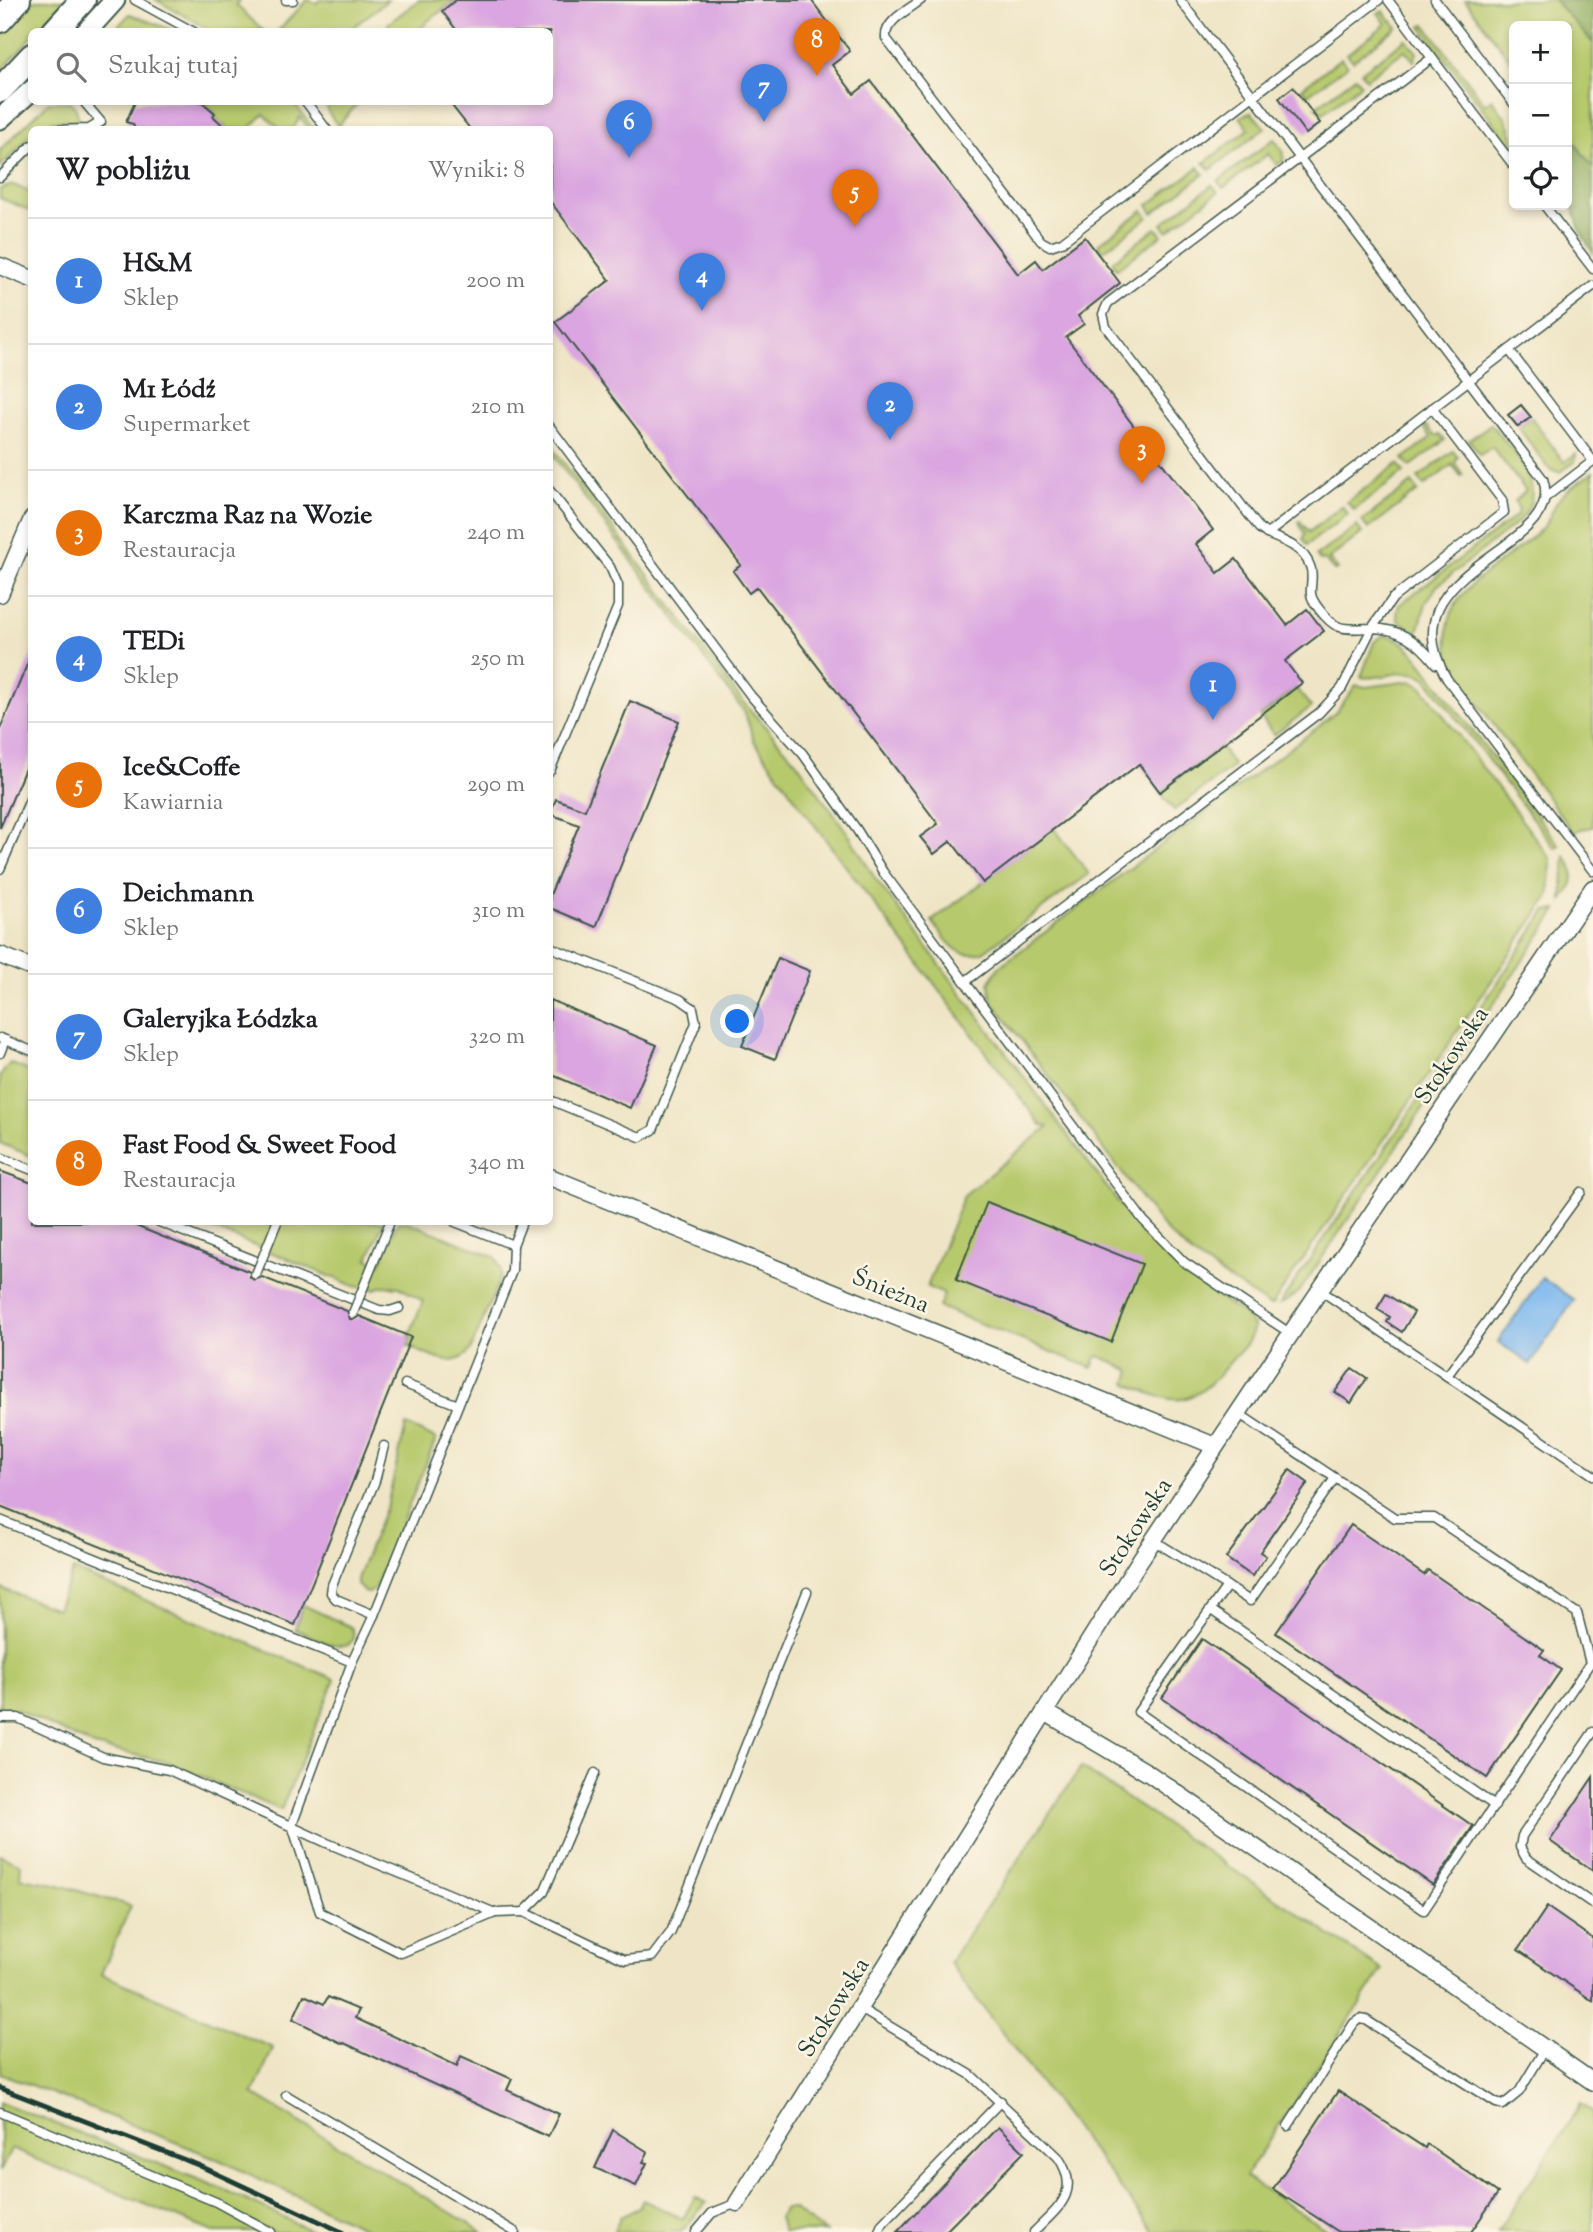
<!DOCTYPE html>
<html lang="pl">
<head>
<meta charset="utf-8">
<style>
	:root { --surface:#fff; --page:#f2f2f2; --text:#202124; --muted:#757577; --line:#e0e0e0; --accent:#111827 }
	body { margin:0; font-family:"Sorts Mill Goudy",serif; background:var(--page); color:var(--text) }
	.controls { position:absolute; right:21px; top:21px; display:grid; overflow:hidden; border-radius:10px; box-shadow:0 4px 10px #0003 }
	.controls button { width:63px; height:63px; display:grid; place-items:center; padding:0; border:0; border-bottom:2px solid var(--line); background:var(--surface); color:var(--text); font:35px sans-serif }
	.you { position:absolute; left:738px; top:1022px; width:24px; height:24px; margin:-18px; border:5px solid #fff; border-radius:50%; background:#1a73e8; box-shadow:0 0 0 10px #1a73e833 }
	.badge { display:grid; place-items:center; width:46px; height:46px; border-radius:50%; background:var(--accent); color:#fff; font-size:23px; font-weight:700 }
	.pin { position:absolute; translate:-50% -58px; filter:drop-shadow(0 2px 4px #0008) }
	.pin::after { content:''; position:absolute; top:37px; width:24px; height:21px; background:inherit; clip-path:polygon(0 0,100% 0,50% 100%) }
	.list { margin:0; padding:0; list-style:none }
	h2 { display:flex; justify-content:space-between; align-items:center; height:91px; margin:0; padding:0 28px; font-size:30px }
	h2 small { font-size:23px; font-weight:400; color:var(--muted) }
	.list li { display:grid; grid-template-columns:46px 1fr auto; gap:21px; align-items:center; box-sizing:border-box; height:126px; padding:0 28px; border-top:2px solid var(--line) }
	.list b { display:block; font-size:26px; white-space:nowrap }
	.list p { margin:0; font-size:23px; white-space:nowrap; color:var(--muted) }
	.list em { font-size:23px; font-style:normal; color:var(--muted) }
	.icon { flex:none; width:38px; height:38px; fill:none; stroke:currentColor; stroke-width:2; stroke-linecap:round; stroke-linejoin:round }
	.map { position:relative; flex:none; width:1593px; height:2232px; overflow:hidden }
	.search { position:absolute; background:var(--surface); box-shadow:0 4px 10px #0003; left:28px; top:28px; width:525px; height:77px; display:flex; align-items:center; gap:18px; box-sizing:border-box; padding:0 24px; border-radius:10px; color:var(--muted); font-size:26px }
	.panel { position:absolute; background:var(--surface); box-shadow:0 4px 10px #0003; left:28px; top:126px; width:525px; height:1099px; border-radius:10px }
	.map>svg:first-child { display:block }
</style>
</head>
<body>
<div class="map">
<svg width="1593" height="2232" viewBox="0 0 1593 2232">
	<rect width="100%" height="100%" fill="#fcf5e5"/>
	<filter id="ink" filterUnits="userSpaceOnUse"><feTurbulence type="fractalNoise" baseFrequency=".0143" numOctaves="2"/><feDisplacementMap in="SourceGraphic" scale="14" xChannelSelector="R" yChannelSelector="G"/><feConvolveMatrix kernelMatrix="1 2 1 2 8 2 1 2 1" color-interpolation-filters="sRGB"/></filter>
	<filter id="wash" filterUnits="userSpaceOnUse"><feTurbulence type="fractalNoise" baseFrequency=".00686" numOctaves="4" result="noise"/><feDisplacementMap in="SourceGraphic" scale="28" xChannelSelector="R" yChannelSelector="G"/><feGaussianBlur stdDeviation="1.57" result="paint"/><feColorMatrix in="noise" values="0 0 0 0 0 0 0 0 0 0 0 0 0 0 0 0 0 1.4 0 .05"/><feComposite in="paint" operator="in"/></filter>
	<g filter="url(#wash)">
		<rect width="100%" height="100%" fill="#efe5c6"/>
		<g fill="#b7c96d" stroke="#6b8350" stroke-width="2">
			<polygon points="34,0 66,0 37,31 32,32 31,38 0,72 0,37"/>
			<polygon points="156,0 240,0 236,5 264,31 212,31"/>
			<polygon points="307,0 317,3 319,0 388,0 348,31 278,31"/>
			<polygon points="419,0 456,0 428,21 419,31 390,31 387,27 389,23"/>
			<polygon points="1465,0 1554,0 1593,43 1593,167 1567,133 1567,26 1514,26 1514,65"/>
			<polygon points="1383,11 1397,27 1353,61 1347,54 1386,24 1378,13"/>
			<polygon points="130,14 175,31 113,31"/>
			<path d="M 1425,24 L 1485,104 L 1492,99 C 1505,116 1514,129 1514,150 L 1421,27 Z"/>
			<polygon points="1406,39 1417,53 1414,61 1405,50 1366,79 1361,72"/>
			<polygon points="1341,58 1347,66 1308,95 1302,88"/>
			<polygon points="1355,77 1361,84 1322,114 1316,107"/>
			<polygon points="49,102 70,102 75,107 80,121 53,121 37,129 32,130 31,135 0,167 0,150"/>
			<polygon points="202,102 293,102 314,129 309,129 300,117 293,129 280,129 264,114 249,129 228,129 213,116 215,113"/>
			<polygon points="326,102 359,102 338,126 328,112"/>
			<polygon points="1251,112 1265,128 1210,170 1204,163 1249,129 1240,117"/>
			<polygon points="1274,139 1284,153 1283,161 1277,165 1268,154 1223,188 1218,181"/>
			<polygon points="1199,167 1204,174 1153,213 1148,205"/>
			<polygon points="13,185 31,192 31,211 0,198 0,189"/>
			<polygon points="1212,185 1218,192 1167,231 1162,224"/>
			<polygon points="1143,210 1148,217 1103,251 1098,244"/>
			<polygon points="1156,228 1162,235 1117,269 1112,262"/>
			<polygon points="1531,417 1564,462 1576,454 1575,462 1560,472 1550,470 1518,427"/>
			<path d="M 1491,424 C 1512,451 1553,488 1519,521 L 1437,586 L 1426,603 L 1418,632 L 1415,632 L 1398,620 L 1397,612 L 1399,605 L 1516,516 L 1519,511 L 1515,501 L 1526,491 L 1492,447 L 1480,455 L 1469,440 Z"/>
			<polygon points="1423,426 1427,426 1434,435 1440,435 1445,440 1410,467 1403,459 1431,438"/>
			<path d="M 550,444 L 743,702 L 795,760 L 849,835 L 875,878 L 1142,1234 L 1183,1274 L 1245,1315 L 1254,1327 C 1247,1348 1242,1348 1230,1362 C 1193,1407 1178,1408 1127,1383 L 1131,1371 L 1099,1356 L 1096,1357 L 1092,1368 L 939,1307 L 944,1294 L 927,1287 L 964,1195 L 1048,1127 L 1041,1125 L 807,815 L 754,741 L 745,713 L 550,451 Z"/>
			<polygon points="1453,451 1458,457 1455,463 1463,475 1461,476 1452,465 1424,486 1418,478"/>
			<polygon points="1398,464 1404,472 1354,510 1347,502"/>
			<path d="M 1593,472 L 1593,827 L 1581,829 L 1574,833 L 1456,674 C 1421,592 1498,573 1543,527 C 1551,519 1552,508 1559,499 C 1568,488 1582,480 1593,472 Z"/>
			<polygon points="1412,483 1418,491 1368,529 1362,521"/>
			<polygon points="1342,506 1348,514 1307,545 1303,539 1305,534 1298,522 1300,521 1309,532"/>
			<polygon points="1357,526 1362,533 1329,559 1338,570 1334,571 1326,561 1319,560 1316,556"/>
			<path d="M 1384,635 L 1400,640 L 1413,652 L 1559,845 L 1555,848 L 1426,678 C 1406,665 1382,681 1361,677 L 1374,642 Z"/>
			<polygon points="1411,681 1423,688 1551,859 1549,896 1272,1305 1268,1305 1195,1257 1166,1231 992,1001 989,983 999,967 1318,727 1337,711 1356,685 1366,687"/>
			<polygon points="1296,688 1311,707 1274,735 1260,716"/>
			<polygon points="1220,746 1234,766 1174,810 1160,792"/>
			<path d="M 1054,828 L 1089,874 L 983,952 C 957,961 946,940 932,921 Z"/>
			<path d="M 1565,856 C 1578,873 1574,885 1562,901 Z"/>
			<polygon points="1557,910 1301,1289 1288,1301 1280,1304 1546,911"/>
			<polygon points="10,1063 31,1072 31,1156 0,1143 0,1076"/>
			<path d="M 202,1222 L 274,1222 L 282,1225 L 284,1222 L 384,1222 L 368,1259 L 380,1264 L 398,1222 L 408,1222 L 495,1257 L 501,1269 L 501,1276 L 471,1349 C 455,1373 428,1355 408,1346 L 411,1337 L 409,1336 L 423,1301 L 399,1287 L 384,1286 L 374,1289 L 354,1286 L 211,1228 Z"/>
			<polygon points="406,1425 436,1439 376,1586 371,1592 365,1593 357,1585 357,1579 388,1501"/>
			<polygon points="73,1570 335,1679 281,1810 167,1762 94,1746 17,1710 0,1710 0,1588 57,1609"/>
			<path d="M 303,1605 L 351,1627 C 354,1633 355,1637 350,1643 C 341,1654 307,1634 295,1629 Z"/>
			<polygon points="1081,1767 1382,1970 1245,2177 1330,2232 1154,2232 949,1963"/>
			<polygon points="0,1855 21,1864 20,1878 55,1884 131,1906 101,1974 273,2048 253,2094 483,2232 373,2232 213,2157 0,2073"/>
			<polygon points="0,2102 218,2187 314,2232 213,2232 11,2149 0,2172"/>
			<polygon points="1581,2104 1593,2112 1593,2232 1497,2232"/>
			<polygon points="695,2197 706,2203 681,2232 614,2232 620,2217 639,2208 643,2200 683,2219"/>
			<polygon points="785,2209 793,2209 825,2232 783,2232 779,2217"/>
		</g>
		<g fill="#91ad60" stroke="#58754a" stroke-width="2">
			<polygon points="1554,0 1593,0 1593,43"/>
			<polygon points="1567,133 1593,167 1593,253 1581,233 1567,190"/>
		</g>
		<polygon fill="#7db8ef" stroke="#4e7a92" stroke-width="2" points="1542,1278 1574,1300 1530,1364 1498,1342"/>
		<g id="blocks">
			<g fill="#daa5e0">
				<polygon points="456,0 811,0 850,51 832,65 854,94 871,81 1018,274 1036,260 1043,269 1085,237 1120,283 1078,316 1084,324 1066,337 1213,530 1196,544 1218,573 1236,559 1287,625 1307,609 1324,631 1285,661 1302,683 1160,792 1139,764 983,883 951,841 934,854 920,837 938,824 757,587 749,593 733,571 741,565 555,322 610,280 550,201 550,130 471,130 449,102 550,102 550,32 458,32 442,11"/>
				<polygon points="1293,87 1320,123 1306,134 1279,98"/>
				<polygon points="135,102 202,102 215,113 213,116 228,130 135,130 133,124 126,122"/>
				<polygon points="1521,405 1531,417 1518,427 1508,415"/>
				<polygon points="32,653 32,752 0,828 0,729"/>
				<polygon points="630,701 679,721 596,927 550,908 550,895 579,825 550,814 556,799 585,810"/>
				<polygon points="778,958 810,971 775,1059 742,1046"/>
				<polygon points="550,1000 657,1045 630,1108 550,1074"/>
				<polygon points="0,1171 32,1183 32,1222 126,1222 250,1272 250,1277 254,1280 262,1277 347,1311 350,1319 355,1319 359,1316 411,1337 295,1625 0,1506"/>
				<polygon points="987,1202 1142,1264 1111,1342 956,1280"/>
				<polygon points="1386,1294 1414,1312 1402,1332 1387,1322 1390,1317 1377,1309"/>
				<polygon points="1352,1368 1367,1378 1351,1403 1335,1392"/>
				<polygon points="1290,1470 1308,1483 1260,1552 1266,1556 1252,1576 1226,1558"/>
				<polygon points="1351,1525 1424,1575 1428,1570 1544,1650 1540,1655 1561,1670 1487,1778 1276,1633"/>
				<polygon points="1202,1639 1473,1826 1433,1885 1162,1698"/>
				<polygon points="1593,1777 1593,1871 1550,1841"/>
				<polygon points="1547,1907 1593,1939 1593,2001 1518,1950"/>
				<polygon points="304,1995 324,2004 328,1997 359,2010 355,2018 457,2066 461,2056 512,2079 507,2090 559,2114 548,2137 344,2043 343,2044 293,2019"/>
				<polygon points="1338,2091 1425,2148 1427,2144 1498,2193 1471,2232 1339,2232 1273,2189"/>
				<polygon points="998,2127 1024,2152 945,2232 897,2232"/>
				<polygon points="613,2130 648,2152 643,2162 647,2163 636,2186 595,2168"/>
			</g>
		</g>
	</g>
	<g filter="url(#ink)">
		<use href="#blocks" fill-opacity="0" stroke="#3e564a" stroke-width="2"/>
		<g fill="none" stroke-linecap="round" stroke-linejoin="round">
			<g stroke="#3e564a" stroke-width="11">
				<g id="service">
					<polyline points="135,0 194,32"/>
					<polyline points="286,0 293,0"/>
					<path d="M 921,0 C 910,9 884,21 886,38 L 1041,241 L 1050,246 L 1062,242 L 1379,0"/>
					<path d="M 1180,0 L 1543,479 C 1568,552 1381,565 1447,679 L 1593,871"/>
					<polyline points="1388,0 1514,166"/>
					<polyline points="1435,0 1514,104"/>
					<polyline points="1432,58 1108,303 1103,314 1106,327 1259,528 1267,534 1593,286"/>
					<polyline points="306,102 327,130"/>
					<polyline points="52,130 89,129 101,122 84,102"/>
					<polyline points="0,177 32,145"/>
					<polyline points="1544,205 1593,269"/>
					<polyline points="1509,350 1593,461"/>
					<polyline points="550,427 751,696 803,754 857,830 883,872 1143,1220 1184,1262 1291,1334"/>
					<polyline points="550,491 610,567 618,585 618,606 550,771"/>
					<polyline points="1546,497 1593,461"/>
					<path d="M 1267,534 C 1284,541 1303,547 1310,566 C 1314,575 1310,585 1311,594 C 1312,600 1315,604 1319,609 C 1336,632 1344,629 1372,628 L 1393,598 L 1504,512 L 1502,500 L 1432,408"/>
					<polyline points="0,869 32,795"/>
					<polyline points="550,947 680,999 693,1008 696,1023 653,1130 640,1137 550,1100"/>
					<path d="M 966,981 L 1319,713 L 1342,688 L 1372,628 C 1401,629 1418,641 1436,664"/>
					<polyline points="0,1038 32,1051"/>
					<polyline points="0,1053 5,1040"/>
					<polyline points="0,1157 32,1170"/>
					<polyline points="159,1222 379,1310 390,1311 399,1308"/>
					<polyline points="455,1222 513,1245"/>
					<polyline points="383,1239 390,1222"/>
					<polyline points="1320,1290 1593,1475"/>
					<polyline points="1447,1376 1581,1192"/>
					<polyline points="405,1384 458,1405"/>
					<polyline points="0,1520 352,1662"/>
					<polyline points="1153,1540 1227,1586 1138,1712 1424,1910 1590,1663 1577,1613 1434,1518 1395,1518 1238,1413"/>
					<polyline points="1227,1586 1250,1601 1335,1478"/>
					<polyline points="1211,1610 1495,1806"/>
					<polyline points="374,1615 336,1599 331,1593 332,1585 375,1481 384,1446"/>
					<polyline points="0,1718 18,1718 103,1757 169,1770 327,1843 495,1913 524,1912 544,1892 595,1773"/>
					<polyline points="1593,1732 1522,1836 1520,1847 1526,1858 1593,1904"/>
					<polyline points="524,1912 625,1960 652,1957 671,1932 807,1592"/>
					<polyline points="495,1913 401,1953 320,1912 292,1825 352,1662 374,1615 512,1271 513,1245 522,1222"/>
					<path d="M 859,2008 L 971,2075 L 1058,2157 C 1082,2192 1058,2208 1034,2232"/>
					<polyline points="286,2095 515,2232"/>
					<polyline points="0,2112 216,2202 271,2232"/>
					<polyline points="1288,2126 1354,2023 1360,2019 1366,2020 1496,2103 1503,2105 1519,2092 1545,2049"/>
					<polyline points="696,2232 712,2213 737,2203"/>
					<polyline points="879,2232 882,2224 1001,2101"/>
				</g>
			</g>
			<g stroke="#3e564a" stroke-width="19">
				<g id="minor">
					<polyline points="0,266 32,279"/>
					<polyline points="0,594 32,519"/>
					<polyline points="0,955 32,968"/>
					<polyline points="550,1177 1215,1446"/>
					<polyline points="1045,1712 1148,1773 1593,2082"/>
					<polyline points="737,2203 1140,1560 1320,1290 1593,888"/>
				</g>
			</g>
			<g stroke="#3e564a" stroke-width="23">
				<g id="tertiary">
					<polyline points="86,32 115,0"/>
					<polyline points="0,119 32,90"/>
				</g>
			</g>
			<g stroke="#3e564a" stroke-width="28">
				<g id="primary">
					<polyline points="0,20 18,0"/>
					<polyline points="54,32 83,0"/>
					<polyline points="0,90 32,56"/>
				</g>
			</g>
			<use href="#service" stroke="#fff" stroke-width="8"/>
			<use href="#minor" stroke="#fff" stroke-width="16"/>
			<use href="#tertiary" stroke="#fff" stroke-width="19"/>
			<use href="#primary" stroke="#fff" stroke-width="24"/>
			<polyline stroke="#1f3d34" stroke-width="5" points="0,2088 198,2165 342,2232"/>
			<g stroke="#3e564a" stroke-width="11" stroke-linecap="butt">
				<g id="service-bridge">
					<polyline points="256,1274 277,1222"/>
					<polyline points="353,1313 383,1239"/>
				</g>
			</g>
			<use href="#service-bridge" stroke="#fff" stroke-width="8"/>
		</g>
	</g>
	<g text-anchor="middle" stroke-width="5" stroke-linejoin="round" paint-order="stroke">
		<g font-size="24" fill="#1f3d34" stroke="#fcf5e5">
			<text transform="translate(1451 1055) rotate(-56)" y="8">Stokowska</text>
			<text transform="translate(891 1290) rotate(22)" y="8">Śnieżna</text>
			<text transform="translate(1135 1527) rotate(-57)" y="8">Stokowska</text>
			<text transform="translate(833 2007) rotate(-58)" y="8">Stokowska</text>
		</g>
	</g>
</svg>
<div class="controls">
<button>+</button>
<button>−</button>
<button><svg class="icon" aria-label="locate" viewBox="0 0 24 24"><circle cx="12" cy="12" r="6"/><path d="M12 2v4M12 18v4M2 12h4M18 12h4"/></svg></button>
</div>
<div class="you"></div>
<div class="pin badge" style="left:1213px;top:720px;background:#3f7fe0">1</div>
<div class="pin badge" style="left:890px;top:440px;background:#3f7fe0">2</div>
<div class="pin badge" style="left:1142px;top:484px;background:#e8710a">3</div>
<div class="pin badge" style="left:702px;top:311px;background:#3f7fe0">4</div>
<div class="pin badge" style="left:855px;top:227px;background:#e8710a">5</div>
<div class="pin badge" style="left:629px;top:158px;background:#3f7fe0">6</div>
<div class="pin badge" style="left:764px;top:122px;background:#3f7fe0">7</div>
<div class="pin badge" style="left:817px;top:76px;background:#e8710a">8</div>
<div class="search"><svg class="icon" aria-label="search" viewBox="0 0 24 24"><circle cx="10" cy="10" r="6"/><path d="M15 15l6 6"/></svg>Szukaj tutaj</div>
<section class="panel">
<h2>W pobliżu<small>Wyniki: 8</small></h2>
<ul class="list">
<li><span class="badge" style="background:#3f7fe0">1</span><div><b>H&amp;M</b><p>Sklep</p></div><em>200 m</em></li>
<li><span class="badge" style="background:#3f7fe0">2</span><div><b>M1 Łódź</b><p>Supermarket</p></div><em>210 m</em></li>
<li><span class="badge" style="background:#e8710a">3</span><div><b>Karczma Raz na Wozie</b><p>Restauracja</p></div><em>240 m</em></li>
<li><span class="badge" style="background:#3f7fe0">4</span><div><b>TEDi</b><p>Sklep</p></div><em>250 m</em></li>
<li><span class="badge" style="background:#e8710a">5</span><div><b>Ice&amp;Coffe</b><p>Kawiarnia</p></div><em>290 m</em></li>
<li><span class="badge" style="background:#3f7fe0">6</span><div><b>Deichmann</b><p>Sklep</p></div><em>310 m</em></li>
<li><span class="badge" style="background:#3f7fe0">7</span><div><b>Galeryjka Łódzka</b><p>Sklep</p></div><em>320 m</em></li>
<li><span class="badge" style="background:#e8710a">8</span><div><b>Fast Food &amp; Sweet Food</b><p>Restauracja</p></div><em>340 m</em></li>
</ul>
</section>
</div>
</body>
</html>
